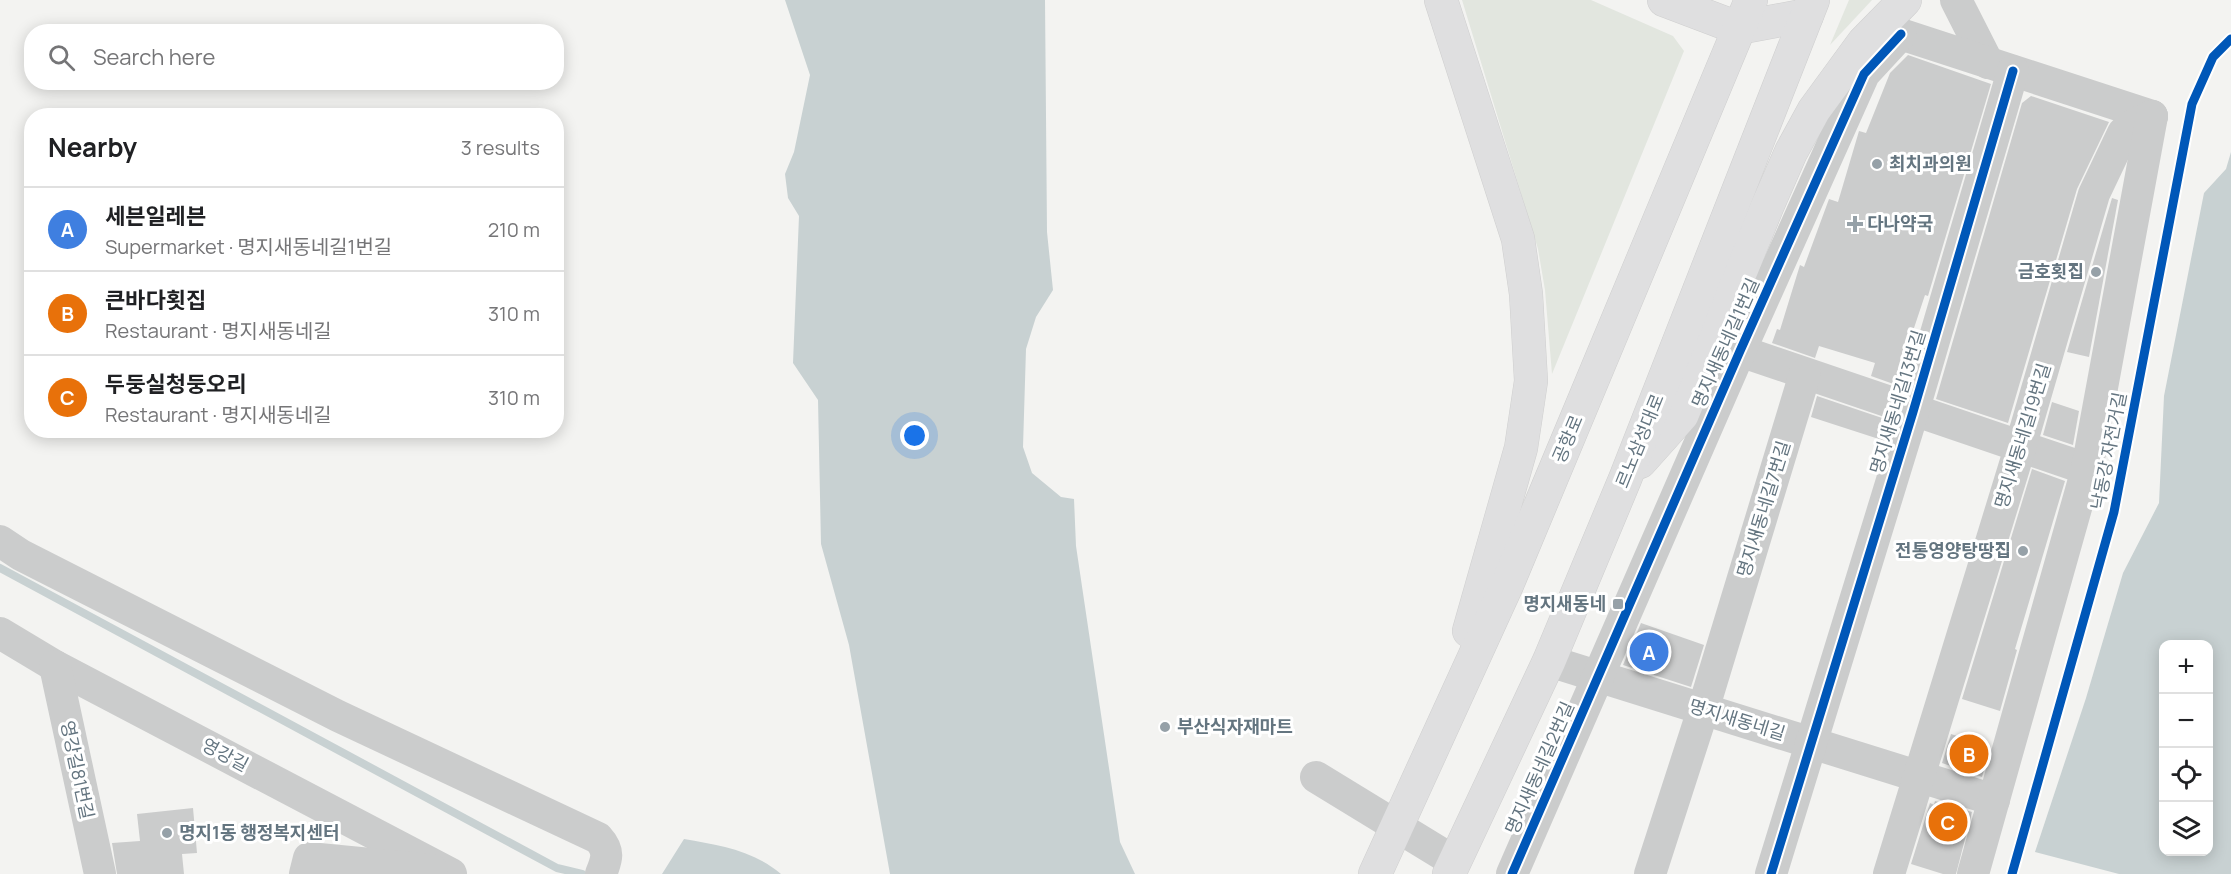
<!DOCTYPE html>
<html lang="en">
<head>
<meta charset="utf-8">
<style>
	:root { --surface:#fff; --page:#f6f6f6; --text:#202124; --muted:#757577; --line:#e0e0e0; --accent:#111827 }
	body { margin:0; font-family:Manrope,"Noto Sans KR",sans-serif; background:var(--page); color:var(--text) }
	.controls { position:absolute; right:18px; bottom:18px; display:grid; overflow:hidden; border-radius:12px; box-shadow:0 3px 15px #0003 }
	.controls button { width:54px; height:54px; display:grid; place-items:center; padding:0; border:0; border-bottom:2px solid var(--line); background:var(--surface); color:var(--text); font:30px sans-serif }
	.you { position:absolute; left:915px; top:436px; width:21px; height:21px; margin:-15px; border:4px solid #fff; border-radius:50%; background:#1a73e8; box-shadow:0 0 0 9px #1a73e833 }
	.badge { display:grid; place-items:center; width:39px; height:39px; border-radius:50%; background:var(--accent); color:#fff; font-size:20px; font-weight:700 }
	.pin { position:absolute; translate:-50% -50%; border:3px solid #fff; box-shadow:0 2px 6px #0006 }
	.list { margin:0; padding:0; list-style:none }
	h2 { display:flex; justify-content:space-between; align-items:center; height:78px; margin:0; padding:0 24px; font-size:26px }
	h2 small { font-size:20px; font-weight:400; color:var(--muted) }
	.list li { display:grid; grid-template-columns:39px 1fr auto; gap:18px; align-items:center; box-sizing:border-box; height:84px; padding:0 24px; border-top:2px solid var(--line) }
	.list b { display:block; font-size:22px; white-space:nowrap }
	.list p { margin:0; font-size:20px; white-space:nowrap; color:var(--muted) }
	.list em { font-size:20px; font-style:normal; color:var(--muted) }
	.icon { flex:none; width:33px; height:33px; fill:none; stroke:currentColor; stroke-width:2; stroke-linecap:round; stroke-linejoin:round }
	.map { position:relative; flex:none; width:2231px; height:874px; overflow:hidden }
	.search { position:absolute; background:var(--surface); box-shadow:0 3px 15px #0003; left:24px; top:24px; width:540px; height:66px; display:flex; align-items:center; gap:15px; box-sizing:border-box; padding:0 21px; border-radius:24px; color:var(--muted); font-size:22px }
	.panel { position:absolute; background:var(--surface); box-shadow:0 3px 15px #0003; left:24px; top:108px; width:540px; height:330px; border-radius:24px }
	.map>svg:first-child { display:block }
</style>
</head>
<body>
<div class="map">
<svg width="2231" height="874" viewBox="0 0 2231 874">
	<rect width="100%" height="100%" fill="#f3f3f1"/>
	<g fill="#e2e6df">
		<polygon points="1462,0 1591,0 1673,36 1684,51 1552,374 1545,290 1538,249"/>
		<polygon points="1849,0 1872,0 1830,45"/>
	</g>
	<g fill="#c8d1d2" fill-rule="evenodd">
		<polygon points="785,0 1045,0 1047,232 1053,290 1036,317 1026,349 1023,447 1032,473 1061,497 1074,499 1076,546 1120,842 1135,874 890,874 849,645 821,544 818,400 793,363 799,216 788,198 785,174 794,152 810,75"/>
		<path d="M 2231,152 L 2231,874 L 2119,874 L 2035,852 L 2086,698 L 2123,573 L 2159,503 L 2164,396 L 2204,193 L 2226,169 ZM 2208,644 L 2208,852 L 2164,852 L 2164,644 Z"/>
		<path d="M 684,839 C 718,845 753,850 781,874 L 662,874 Z"/>
	</g>
	<g fill="none" stroke-linecap="round" stroke-linejoin="round">
		<polyline stroke="#c8d1d2" stroke-width="8" points="0,568 557,868 582,874"/>
	</g>
	<g fill="#cbcccc">
		<polygon points="1908,55 1991,84 1928,296 1925,295 1901,367 1907,369 1902,387 1871,376 1875,363 1819,346 1815,358 1772,343 1777,329 1780,330 1800,265 1804,267 1829,199 1838,202 1859,131 1866,133 1890,73"/>
		<polygon points="2031,96 2109,122 2077,189 2008,423 1936,399 2022,103"/>
		<polygon points="2112,198 2118,200 2089,357 2067,352"/>
		<polygon points="1817,396 1891,421 1885,441 1811,417"/>
		<polygon points="2052,402 2079,411 2073,445 2043,435"/>
		<polygon points="2032,469 2065,481 2015,649 2017,650 2000,711 1962,699"/>
		<polygon points="1641,623 1704,645 1691,687 1623,665"/>
		<polygon points="1951,734 1990,747 1982,777 1942,763"/>
		<polygon points="1935,801 1972,812 1956,874 1943,874 1911,864 1930,803 1934,805"/>
		<polygon points="193,808 197,853 182,854 184,874 117,874 112,843 140,841 137,814"/>
	</g>
	<g fill="none" stroke-linecap="round" stroke-linejoin="round">
		<g stroke="#cfcfcf" stroke-width="34">
			<g id="major">
				<polyline points="1441,0 1518,239 1526,294 1531,381 1521,448 1469,631"/>
				<polyline points="1664,0 1738,28 1807,15"/>
				<polyline points="1640,462 1682,415 1767,207 1791,152 1814,110 1863,43 1905,0"/>
				<polyline points="1375,874 1507,585 1751,0"/>
				<polyline points="1449,874 1549,661 1625,479 1813,0"/>
			</g>
		</g>
		<g stroke="#cbcccc" stroke-width="32">
			<polyline points="1956,0 1988,63"/>
			<polyline points="1882,28 2152,116"/>
			<polyline points="1740,351 2087,469"/>
			<path d="M 0,541 L 21,555 L 338,716 L 598,838 C 610,851 607,859 601,874"/>
			<polyline points="0,633 55,666 451,874"/>
			<polyline points="1549,661 1994,800"/>
			<polyline points="55,666 100,874"/>
			<polyline points="1316,777 1455,862"/>
			<polyline points="305,874 309,858 432,870"/>
			<polyline points="1512,874 1740,351 1864,74 1901,34"/>
			<polyline points="1650,874 1703,710 1805,374"/>
			<polyline points="1771,874 1913,412 2013,71"/>
			<polyline points="1889,874 2020,448 2094,194 2123,133 2132,125 2152,116"/>
			<polyline points="1973,874 2087,469 2152,116"/>
		</g>
		<use href="#major" stroke="#dfdfe0" stroke-width="33"/>
		<g stroke="#fff" stroke-width="13">
			<g id="cycleway">
				<polyline points="1512,874 1740,351 1864,74 1901,34"/>
				<polyline points="1771,874 1913,412 2013,71"/>
				<polyline points="2012,874 2114,512 2192,104 2213,57 2231,39"/>
			</g>
		</g>
		<use href="#cycleway" stroke="#0057b8" stroke-width="9"/>
	</g>
	<g fill="#96a1a8" stroke="#fff" stroke-width="2">
		<circle cx="1877" cy="164" r="6"/>
		<path d="M1852 215h6v6h6v6h-6v6h-6v-6h-6v-6h6z"/>
		<circle cx="2096" cy="272" r="6"/>
		<circle cx="2023" cy="551" r="6"/>
		<rect x="1612" y="598" width="12" height="12" rx="3"/>
		<circle cx="1165" cy="727" r="6"/>
		<circle cx="167" cy="833" r="6"/>
	</g>
	<g text-anchor="middle" stroke-width="6" stroke-linejoin="round" paint-order="stroke">
		<g font-size="18" font-weight="bold" fill="#647580" stroke="#fff" text-anchor="start">
			<text x="1889" y="170">최치과의원</text>
			<text x="1867" y="230">다나약국</text>
			<text x="2084" y="278" text-anchor="end">금호횟집</text>
			<text x="2011" y="557" text-anchor="end">전통영양탕땅집</text>
			<text x="1606" y="610" text-anchor="end">명지새동네</text>
			<text x="1177" y="733">부산식자재마트</text>
			<text x="179" y="839">명지1동 행정복지센터</text>
		</g>
		<g font-size="18" fill="#647580" stroke="#fff">
			<text transform="translate(1726 343) rotate(-66)" y="6">명지새동네길1번길</text>
			<text transform="translate(1898 402) rotate(-73)" y="6">명지새동네길13번길</text>
			<text transform="translate(2023 436) rotate(-73)" y="6">명지새동네길19번길</text>
			<text transform="translate(1568 439) rotate(-67)" y="6">공항로</text>
			<text transform="translate(1640 441) rotate(-68)" y="6">르노삼성대로</text>
			<text transform="translate(2109 451) rotate(-79)" y="6">낙동강 자전거길</text>
			<text transform="translate(1764 509) rotate(-73)" y="6">명지새동네길7번길</text>
			<text transform="translate(1737 720) rotate(17)" y="6">명지새동네길</text>
			<text transform="translate(225 755) rotate(28)" y="6">영강길</text>
			<text transform="translate(1540 768) rotate(-66)" y="6">명지새동네길2번길</text>
			<text transform="translate(77 770) rotate(78)" y="6">영강길81번길</text>
		</g>
	</g>
</svg>
<div class="controls">
<button>+</button>
<button>−</button>
<button><svg class="icon" aria-label="locate" viewBox="0 0 24 24"><circle cx="12" cy="12" r="6"/><path d="M12 2v4M12 18v4M2 12h4M18 12h4"/></svg></button>
<button><svg class="icon" aria-label="layers" viewBox="0 0 24 24"><path d="M12 4l9 5-9 5-9-5zM3 14l9 5 9-5"/></svg></button>
</div>
<div class="you"></div>
<div class="pin badge" style="left:1649px;top:652px;background:#3f7fe0">A</div>
<div class="pin badge" style="left:1969px;top:754px;background:#e8710a">B</div>
<div class="pin badge" style="left:1948px;top:822px;background:#e8710a">C</div>
<div class="search"><svg class="icon" aria-label="search" viewBox="0 0 24 24"><circle cx="10" cy="10" r="6"/><path d="M15 15l6 6"/></svg>Search here</div>
<section class="panel">
<h2>Nearby<small>3 results</small></h2>
<ul class="list">
<li><span class="badge" style="background:#3f7fe0">A</span><div><b>세븐일레븐</b><p>Supermarket · 명지새동네길1번길</p></div><em>210 m</em></li>
<li><span class="badge" style="background:#e8710a">B</span><div><b>큰바다횟집</b><p>Restaurant · 명지새동네길</p></div><em>310 m</em></li>
<li><span class="badge" style="background:#e8710a">C</span><div><b>두둥실청둥오리</b><p>Restaurant · 명지새동네길</p></div><em>310 m</em></li>
</ul>
</section>
</div>
</body>
</html>
